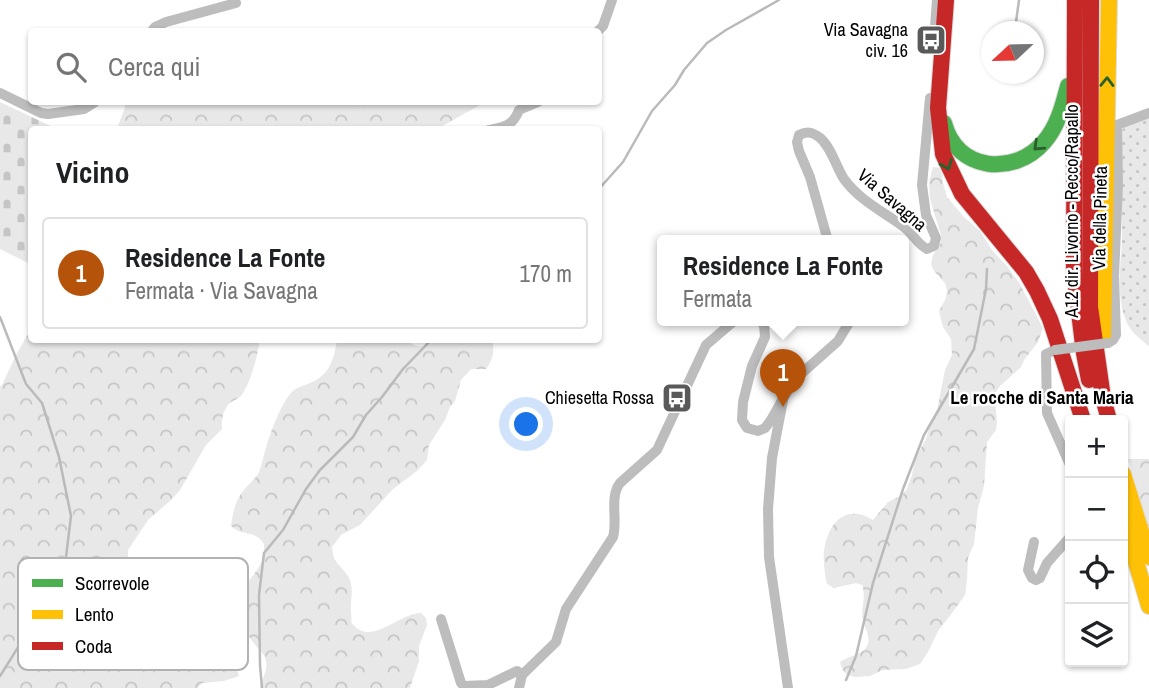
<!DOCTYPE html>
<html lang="it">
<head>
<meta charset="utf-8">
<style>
	:root { --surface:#fff; --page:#f2f2f2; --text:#202124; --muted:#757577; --line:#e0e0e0; --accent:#b45309 }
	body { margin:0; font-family:"Archivo Narrow",sans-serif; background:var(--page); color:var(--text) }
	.controls { position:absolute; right:21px; bottom:21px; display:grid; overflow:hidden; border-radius:7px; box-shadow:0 2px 5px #0004 }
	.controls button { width:63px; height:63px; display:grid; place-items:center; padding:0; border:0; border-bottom:2px solid var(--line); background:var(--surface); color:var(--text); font:35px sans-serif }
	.compass { position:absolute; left:981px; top:21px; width:63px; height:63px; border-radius:50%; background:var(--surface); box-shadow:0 2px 5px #0004; rotate:248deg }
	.you { position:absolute; left:527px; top:425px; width:24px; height:24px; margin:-18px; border:5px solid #fff; border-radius:50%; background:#1a73e8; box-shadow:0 0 0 10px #1a73e833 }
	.badge { display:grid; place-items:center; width:46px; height:46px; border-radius:50%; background:var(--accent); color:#fff; font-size:23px; font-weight:700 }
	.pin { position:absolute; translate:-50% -58px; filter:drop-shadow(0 2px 4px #0008) }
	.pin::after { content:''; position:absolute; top:37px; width:24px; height:21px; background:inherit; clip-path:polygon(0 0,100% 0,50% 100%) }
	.popup { position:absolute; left:657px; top:235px; width:252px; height:91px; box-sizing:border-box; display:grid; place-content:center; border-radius:7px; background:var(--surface); filter:drop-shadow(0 2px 5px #0005); font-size:23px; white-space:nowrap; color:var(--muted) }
	.popup b { font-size:26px; color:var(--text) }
	.popup::after { content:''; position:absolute; left:50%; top:100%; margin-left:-14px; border:14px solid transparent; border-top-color:var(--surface) }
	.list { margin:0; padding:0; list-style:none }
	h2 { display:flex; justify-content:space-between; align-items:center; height:91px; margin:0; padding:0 28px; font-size:30px }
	h2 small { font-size:23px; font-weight:400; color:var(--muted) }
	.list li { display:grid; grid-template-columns:46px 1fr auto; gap:21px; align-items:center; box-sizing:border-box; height:112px; margin:0 14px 14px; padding:0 14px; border:2px solid var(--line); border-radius:7px }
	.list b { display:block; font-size:26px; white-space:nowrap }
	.list p { margin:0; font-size:23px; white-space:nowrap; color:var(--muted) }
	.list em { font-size:23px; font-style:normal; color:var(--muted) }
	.icon { flex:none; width:38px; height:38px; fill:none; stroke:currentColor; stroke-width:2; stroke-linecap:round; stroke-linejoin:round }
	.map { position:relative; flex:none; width:1149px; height:688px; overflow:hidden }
	.search { position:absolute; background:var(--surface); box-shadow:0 2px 5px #0004; left:28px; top:28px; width:574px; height:77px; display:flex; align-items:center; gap:18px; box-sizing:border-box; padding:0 24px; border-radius:7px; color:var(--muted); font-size:26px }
	.panel { position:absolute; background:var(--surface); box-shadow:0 2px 5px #0004; left:28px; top:126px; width:574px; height:217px; border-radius:7px }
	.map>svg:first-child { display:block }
</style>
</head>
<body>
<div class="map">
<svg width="1149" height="688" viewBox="0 0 1149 688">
	<defs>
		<pattern id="grass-dots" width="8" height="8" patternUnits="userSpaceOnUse" patternTransform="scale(1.75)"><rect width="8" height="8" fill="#e8e8e8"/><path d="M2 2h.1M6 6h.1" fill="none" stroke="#c5c5c5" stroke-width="1.8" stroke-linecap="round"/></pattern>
		<pattern id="forest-crowns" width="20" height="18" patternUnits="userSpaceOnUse" patternTransform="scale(1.75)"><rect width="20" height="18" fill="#e8e8e8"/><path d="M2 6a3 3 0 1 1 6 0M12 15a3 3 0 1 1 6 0" fill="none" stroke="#c5c5c5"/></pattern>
		<pattern id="cemetery-stones" width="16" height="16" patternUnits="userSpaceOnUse" patternTransform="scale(1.75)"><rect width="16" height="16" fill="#e8e8e8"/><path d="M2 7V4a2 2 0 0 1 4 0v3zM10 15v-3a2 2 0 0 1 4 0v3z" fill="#c5c5c5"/></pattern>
	</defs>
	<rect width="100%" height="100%" fill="#fff"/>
	<path fill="url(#grass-dots)" d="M 1149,116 L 1149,346 C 1141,340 1131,332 1127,323 C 1115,296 1121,265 1122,237 C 1122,202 1121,168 1119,134 L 1126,125 Z"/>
	<g fill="url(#forest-crowns)">
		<polygon points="127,102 482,102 480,105 437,129 117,129"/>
		<path d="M 933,167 L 941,168 L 943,183 L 947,197 L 964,217 L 980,231 L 992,250 L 1007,266 L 1020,284 L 1043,328 L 1038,342 L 1024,360 L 1021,367 L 1000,386 L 996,392 L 995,400 L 997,423 L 996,430 L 987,442 L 984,486 L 978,508 L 974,544 L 968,558 L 967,580 L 965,595 L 952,613 L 938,631 L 928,652 L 920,664 L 906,669 L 883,670 L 870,676 L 855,677 L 847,675 L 842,669 L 840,662 C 848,656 860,655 866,648 C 872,639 865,629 863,620 C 860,608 867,597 862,585 L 856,583 L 834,588 L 827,584 C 825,577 823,558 824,551 C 828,523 845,503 873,520 L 888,502 L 902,495 L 907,489 L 912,475 L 915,459 L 926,439 L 931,422 L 936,415 L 945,370 L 952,355 L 951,339 L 943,327 L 939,311 L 946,298 L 947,290 L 945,283 L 934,271 L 931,264 L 933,255 L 941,243 L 941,235 L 930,199 L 929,182 Z"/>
		<path d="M 31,329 L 32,340 L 260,340 C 257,356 252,379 243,393 C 240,399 235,399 230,403 C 223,409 221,421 222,429 L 206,445 L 180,490 L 170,501 L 148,520 L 128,550 L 128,565 L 126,580 L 118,593 L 112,621 L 115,628 L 126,639 L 149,642 L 155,646 L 163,658 L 207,666 L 237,669 L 239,676 L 224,681 L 202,683 L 198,688 L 0,688 L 0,387 L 2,385 L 17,353 Z"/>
		<path d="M 337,340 L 406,340 C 415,348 425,349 434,340 L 492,340 C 495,351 493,359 486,369 L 471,369 L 461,380 L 455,401 L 450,407 L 445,420 L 429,445 L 427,460 L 417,471 L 393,489 L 360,525 L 341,535 L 332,547 C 334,564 336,560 345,572 C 356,585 350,597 351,611 C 351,615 352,619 351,622 C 370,649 398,613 421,613 L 426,618 L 427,625 L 419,646 L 419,661 L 410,688 L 260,688 C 262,679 268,670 266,661 C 265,655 261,652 257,647 C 248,636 238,623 237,608 C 236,590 252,580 260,565 C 264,559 264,551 264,544 C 254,529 243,537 231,526 C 233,513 235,501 243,491 C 248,485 254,480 258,474 C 262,466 263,456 266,448 C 270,433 281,404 291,393 C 296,387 303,386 310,383 C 330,375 334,359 337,340 Z"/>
		<polygon points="1128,459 1149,459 1149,530"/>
	</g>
	<polygon fill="url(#cemetery-stones)" points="0,102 57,129 32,130 32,261 30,264 0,249"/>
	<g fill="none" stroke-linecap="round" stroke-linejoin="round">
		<g stroke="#bababa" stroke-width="2.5">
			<polyline points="1016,22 1019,0"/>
			<polyline points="598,190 623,162 652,111 675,85 684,70 707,43 726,30 779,0"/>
			<polyline points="0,317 26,384 42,403 59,457 71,516 66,557 53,575 27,633 0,676"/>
			<polyline points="846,680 856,656 873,583 903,489 924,435 974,349 986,289 987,269"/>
			<polyline points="262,688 260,665 259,595 264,553 283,530 306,489 320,470 353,437 366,415 382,397 403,369 431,340"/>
		</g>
		<g stroke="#dbdbdb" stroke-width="18">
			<path id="fast" d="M 944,123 C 956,171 1014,177 1044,142 C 1058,126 1063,105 1068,86"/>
		</g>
		<g stroke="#dbdbdb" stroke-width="18">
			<g id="slow">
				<polyline points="1103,336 1109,0"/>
				<polyline points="1123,474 1149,557"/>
				<polyline points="1123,518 1149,606"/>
			</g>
		</g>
		<g stroke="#dbdbdb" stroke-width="18">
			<g id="jam">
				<polyline points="946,0 938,108 943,154 962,194 1026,272 1037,291 1050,319 1083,420"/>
				<polyline points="1075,0 1074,271 1084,353 1089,380"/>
				<polyline points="1091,0 1090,307 1103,398 1109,420"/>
			</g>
		</g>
		<g stroke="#bdbdbd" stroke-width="10">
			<polyline points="935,27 937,0"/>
			<polyline points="151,32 155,27 166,22 236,3"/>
			<polyline points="597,32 603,26 612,0"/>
			<polyline points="0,93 41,113 48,114 84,109 95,102"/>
			<path d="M 489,130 C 504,127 513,126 519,110 L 538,102"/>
			<path d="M 828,241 L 810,177 L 799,151 L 797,142 L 799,135 C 807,131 812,132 819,137 C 831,146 836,167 844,179 C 859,200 884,212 904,227 C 913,234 917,244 927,249 L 934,246 L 936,238 L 926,215 L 922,185 L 930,98"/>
			<polyline points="760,321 764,325 765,337 752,366 743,402 742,420 747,428 758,431 765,428 771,420 793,381 838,341 850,321"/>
			<polyline points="1108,343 1113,340 1116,335 1114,276 1118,185 1117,125 1149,113"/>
			<polyline points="1055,350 1046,354 1047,413 1070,465"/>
			<polyline points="783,400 772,458 768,509 769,557 788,688"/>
			<polyline points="1034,542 1028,570 1032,578 1036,580 1040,578 1047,563 1070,537"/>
			<polyline points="441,619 461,683 464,686 488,685 517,671 522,675"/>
			<path d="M 519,688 L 522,675 L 556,642 L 566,609 L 613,537 C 618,520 609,497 620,483 L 657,450 L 706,345 L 734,321"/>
		</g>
		<use href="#fast" stroke="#4caf50" stroke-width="16"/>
		<use href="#slow" stroke="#ffc107" stroke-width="16"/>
		<use href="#jam" stroke="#c62828" stroke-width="16"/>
		<polyline stroke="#bdbdbd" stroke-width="10" points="1055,350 1108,343"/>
	</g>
	<defs><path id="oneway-chevron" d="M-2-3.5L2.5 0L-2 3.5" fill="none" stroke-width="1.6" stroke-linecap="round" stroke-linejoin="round" transform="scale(1.75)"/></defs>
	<g stroke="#2a602c">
		<use href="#oneway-chevron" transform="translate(1107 82) rotate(-89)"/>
		<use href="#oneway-chevron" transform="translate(1038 146) rotate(137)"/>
		<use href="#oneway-chevron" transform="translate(947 165) rotate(67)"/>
	</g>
	<defs>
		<g id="bus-square" transform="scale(1.575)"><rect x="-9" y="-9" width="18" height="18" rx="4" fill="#595959" stroke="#fff"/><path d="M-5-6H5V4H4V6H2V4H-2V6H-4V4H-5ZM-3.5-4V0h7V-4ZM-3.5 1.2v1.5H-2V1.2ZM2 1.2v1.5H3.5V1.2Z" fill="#fff"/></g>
	</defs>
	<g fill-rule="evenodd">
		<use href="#bus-square" x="931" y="40"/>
		<use href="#bus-square" x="677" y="398"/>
	</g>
	<g text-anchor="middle" stroke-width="5" stroke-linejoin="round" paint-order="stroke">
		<g font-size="18" fill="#000" stroke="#fff" text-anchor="end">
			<text x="908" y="36">Via Savagna<tspan x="908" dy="21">civ. 16</tspan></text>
			<text x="654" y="404">Chiesetta Rossa</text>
		</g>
		<g font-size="18" fill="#000" stroke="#fff">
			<text transform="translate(892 200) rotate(41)" y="6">Via Savagna</text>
			<text transform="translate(1072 211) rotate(-90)" y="6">A12 dir. Livorno - Recco/Rapallo</text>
			<text transform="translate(1100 218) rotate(-89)" y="6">Via della Pineta</text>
		</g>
		<g font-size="19" font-weight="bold" fill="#000" stroke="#fff">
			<text x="1042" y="404">Le rocche di Santa Maria</text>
		</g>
	</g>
	<rect x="18" y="558" width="230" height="112" rx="10" fill="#fff" stroke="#b2b2b2" stroke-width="2"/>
	<rect x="32" y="579" width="31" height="8" fill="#4caf50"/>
	<rect x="32" y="610" width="31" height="9" fill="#ffc107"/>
	<rect x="32" y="642" width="31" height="8" fill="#c62828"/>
	<g font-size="19" fill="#000">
		<text x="75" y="590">Scorrevole</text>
		<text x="75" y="621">Lento</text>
		<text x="75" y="653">Coda</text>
	</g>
</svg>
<div class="controls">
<button>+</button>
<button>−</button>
<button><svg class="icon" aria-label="locate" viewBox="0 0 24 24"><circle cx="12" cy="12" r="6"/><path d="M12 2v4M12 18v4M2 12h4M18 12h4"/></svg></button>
<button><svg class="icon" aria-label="layers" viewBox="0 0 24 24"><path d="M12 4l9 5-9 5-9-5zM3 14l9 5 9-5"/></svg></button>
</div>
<svg class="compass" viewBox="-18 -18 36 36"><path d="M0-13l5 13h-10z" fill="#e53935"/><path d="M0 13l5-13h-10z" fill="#757577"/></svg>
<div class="you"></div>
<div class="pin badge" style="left:783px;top:407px">1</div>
<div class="popup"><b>Residence La Fonte</b>Fermata</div>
<div class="search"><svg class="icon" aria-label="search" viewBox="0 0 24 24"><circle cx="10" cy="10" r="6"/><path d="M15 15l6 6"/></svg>Cerca qui</div>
<section class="panel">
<h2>Vicino<small></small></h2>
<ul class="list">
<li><span class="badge">1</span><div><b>Residence La Fonte</b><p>Fermata · Via Savagna</p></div><em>170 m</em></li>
</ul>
</section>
</div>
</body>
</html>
